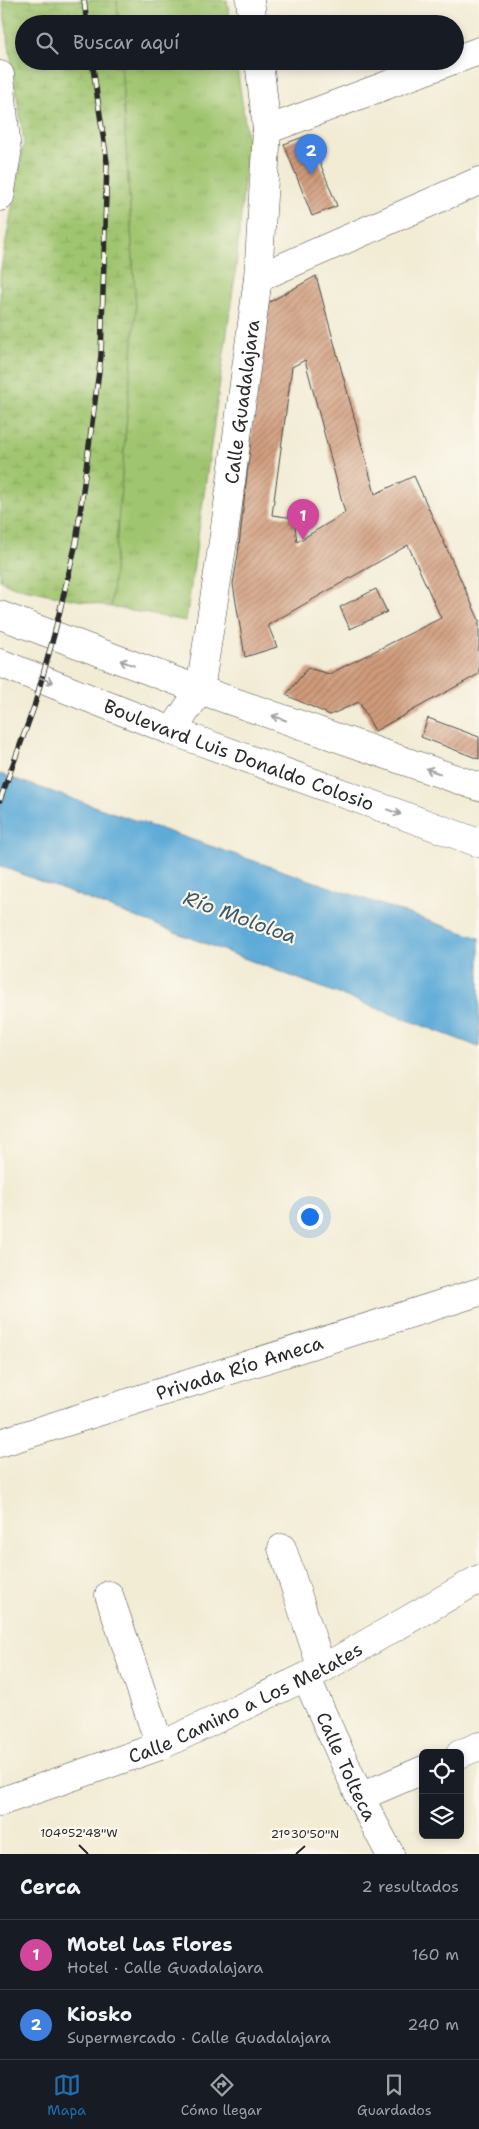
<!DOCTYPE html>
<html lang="es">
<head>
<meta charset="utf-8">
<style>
	:root { --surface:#171b24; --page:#20242c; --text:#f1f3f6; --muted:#9ea1a6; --line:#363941; --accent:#1f6fb2 }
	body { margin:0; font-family:"Shantell Sans",sans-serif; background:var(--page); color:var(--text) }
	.controls { position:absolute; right:15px; bottom:15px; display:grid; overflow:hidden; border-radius:8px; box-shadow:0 2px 8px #0003 }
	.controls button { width:45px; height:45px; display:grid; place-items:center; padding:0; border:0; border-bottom:1px solid var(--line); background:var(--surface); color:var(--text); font:25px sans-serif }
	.you { position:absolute; left:309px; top:1216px; width:18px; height:18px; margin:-12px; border:4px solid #fff; border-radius:50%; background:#1a73e8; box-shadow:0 0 0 8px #1a73e833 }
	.badge { display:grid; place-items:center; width:32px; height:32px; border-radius:50%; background:var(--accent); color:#fff; font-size:16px; font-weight:700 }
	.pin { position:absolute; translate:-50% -41px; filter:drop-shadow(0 1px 2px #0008) }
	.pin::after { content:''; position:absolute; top:26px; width:18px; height:15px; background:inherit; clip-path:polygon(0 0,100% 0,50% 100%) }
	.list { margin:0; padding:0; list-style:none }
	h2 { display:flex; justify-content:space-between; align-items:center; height:65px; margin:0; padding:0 20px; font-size:21px }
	h2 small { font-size:16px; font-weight:400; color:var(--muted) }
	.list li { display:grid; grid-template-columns:32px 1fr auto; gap:15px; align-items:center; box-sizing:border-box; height:70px; padding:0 20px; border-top:1px solid var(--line) }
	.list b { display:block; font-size:19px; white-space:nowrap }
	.list p { margin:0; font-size:16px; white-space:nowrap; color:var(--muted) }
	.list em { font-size:16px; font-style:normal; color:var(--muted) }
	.icon { flex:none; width:28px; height:28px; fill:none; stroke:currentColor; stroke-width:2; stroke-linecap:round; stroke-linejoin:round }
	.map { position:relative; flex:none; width:479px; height:1854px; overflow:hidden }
	.search { position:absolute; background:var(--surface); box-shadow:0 2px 8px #0003; left:15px; right:15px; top:15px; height:55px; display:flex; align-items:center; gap:12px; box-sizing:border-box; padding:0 18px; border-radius:28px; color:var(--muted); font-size:19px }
	.sheet { height:205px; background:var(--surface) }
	nav { display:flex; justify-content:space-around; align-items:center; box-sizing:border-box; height:70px; border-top:1px solid var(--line); background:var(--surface); font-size:14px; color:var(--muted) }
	nav a { display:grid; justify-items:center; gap:2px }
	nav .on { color:var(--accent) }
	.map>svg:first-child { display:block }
</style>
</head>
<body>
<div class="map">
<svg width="479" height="1854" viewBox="0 0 479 1854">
	<defs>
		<pattern id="wetland-marsh" width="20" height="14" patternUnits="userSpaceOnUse" patternTransform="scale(1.25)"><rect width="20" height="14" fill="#a0c570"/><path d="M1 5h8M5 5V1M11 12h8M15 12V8" fill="none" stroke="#8aa961"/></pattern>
		<pattern id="park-tufts" width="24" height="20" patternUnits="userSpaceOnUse" patternTransform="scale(1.25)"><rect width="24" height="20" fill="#a0c570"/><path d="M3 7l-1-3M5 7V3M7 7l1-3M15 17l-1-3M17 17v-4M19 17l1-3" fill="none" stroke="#8aa961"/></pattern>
		<pattern id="building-hatch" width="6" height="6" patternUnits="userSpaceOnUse" patternTransform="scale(1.25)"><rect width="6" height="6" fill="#d09b7c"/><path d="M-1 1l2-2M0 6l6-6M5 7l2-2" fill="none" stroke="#a97f66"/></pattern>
	</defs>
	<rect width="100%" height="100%" fill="#fbf7ec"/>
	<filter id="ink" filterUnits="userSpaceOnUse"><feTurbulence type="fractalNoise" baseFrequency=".02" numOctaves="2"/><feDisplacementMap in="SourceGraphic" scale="10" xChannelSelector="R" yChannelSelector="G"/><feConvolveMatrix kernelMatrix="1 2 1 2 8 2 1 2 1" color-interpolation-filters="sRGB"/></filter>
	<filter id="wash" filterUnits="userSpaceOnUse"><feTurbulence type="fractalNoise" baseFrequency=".0096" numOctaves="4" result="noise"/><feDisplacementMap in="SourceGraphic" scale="20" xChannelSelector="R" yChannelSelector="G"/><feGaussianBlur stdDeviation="1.12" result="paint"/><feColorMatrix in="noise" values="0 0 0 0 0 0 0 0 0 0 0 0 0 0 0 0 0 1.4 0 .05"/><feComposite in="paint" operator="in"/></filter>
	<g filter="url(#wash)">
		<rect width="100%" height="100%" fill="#f2ecd5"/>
		<polygon fill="url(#wetland-marsh)" stroke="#66784e" points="2,0 117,0 119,24 24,24 24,61 121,61 136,308 111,607 14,587 0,580 0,274 24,142"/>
		<g fill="url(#park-tufts)" stroke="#66784e">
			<polygon points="117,0 227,0 231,24 119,24"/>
			<polygon points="121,61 236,61 248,142 235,276 186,621 111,607 136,308"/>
		</g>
		<polygon fill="#5fabd8" stroke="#456b82" points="0,774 479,938 479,1047 0,866"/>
		<g id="blocks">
			<g fill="url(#building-hatch)" fill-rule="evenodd">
				<polygon points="309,135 337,206 312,216 284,144"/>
				<path d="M 316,276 L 375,494 L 414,476 L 479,620 L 479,674 L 375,731 L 359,702 L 330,715 L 286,695 L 308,668 L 329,674 L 441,618 L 408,545 L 268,625 L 277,647 L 245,657 L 233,584 L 238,555 L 266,304 ZM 305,360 L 345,513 L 297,542 L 294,518 L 272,515 L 292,367 Z"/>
				<polygon points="376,589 387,612 350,629 340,607"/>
				<polygon points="428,718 479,737 479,759 421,737"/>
			</g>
		</g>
	</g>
	<g filter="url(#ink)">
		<use href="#blocks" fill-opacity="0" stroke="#494844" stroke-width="1"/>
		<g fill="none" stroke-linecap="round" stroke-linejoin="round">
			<g stroke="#494844" stroke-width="29">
				<g id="minor">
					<polyline points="250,0 253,24"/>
					<polyline points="455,60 479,51"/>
					<polyline points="0,75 7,154 0,197"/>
					<polyline points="267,130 451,61"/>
					<polyline points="258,278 479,181"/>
					<path id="s1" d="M 172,731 L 200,690 L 224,535 L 258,278 L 267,130 L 259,61"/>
					<path id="s2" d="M 0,1443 L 479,1292"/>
					<polyline points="282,1548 322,1669"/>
					<polyline points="109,1595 160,1746"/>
					<path id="s3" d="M 306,1677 L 360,1797 L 390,1854"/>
					<polyline points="460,1754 479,1746"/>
					<polyline points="360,1797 423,1770"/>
					<path id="s4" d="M 0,1802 L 160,1746 L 322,1669 L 479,1579"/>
				</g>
			</g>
			<g stroke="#494844" stroke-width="29">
				<g id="major">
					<polyline points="0,615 200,690 479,787"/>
					<path id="s5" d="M 0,663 L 172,731 L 479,843"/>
				</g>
			</g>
			<use href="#minor" stroke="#fff" stroke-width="28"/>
			<use href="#major" stroke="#fff" stroke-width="28"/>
			<g stroke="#2b2b2b" stroke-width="5.5">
				<g id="rail">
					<polyline points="84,0 87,24"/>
					<polyline points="0,800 34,707 54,635 76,543 101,356 107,162 92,61"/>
				</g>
			</g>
			<use href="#rail" stroke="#fbf7ec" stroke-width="4" stroke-dasharray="11" stroke-linecap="butt"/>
		</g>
		<defs><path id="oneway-shaft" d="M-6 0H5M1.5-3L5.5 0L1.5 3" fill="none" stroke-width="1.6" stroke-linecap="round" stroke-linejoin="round" transform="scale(1.25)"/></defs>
		<g stroke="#a0a0a0">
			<use href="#oneway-shaft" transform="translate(127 663) rotate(-159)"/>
			<use href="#oneway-shaft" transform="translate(46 680) rotate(22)"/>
			<use href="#oneway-shaft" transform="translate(279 718) rotate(-161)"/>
			<use href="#oneway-shaft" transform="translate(433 771) rotate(-161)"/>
			<use href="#oneway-shaft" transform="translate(394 812) rotate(20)"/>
		</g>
	</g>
	<path fill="none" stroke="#2b2b2b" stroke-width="2" d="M 79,1845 L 88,1854M 296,1854 L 305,1846"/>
	<g text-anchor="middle" stroke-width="4.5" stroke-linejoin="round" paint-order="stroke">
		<g font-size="19" fill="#2b2b2b" stroke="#fbf7ec">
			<text dy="7" stroke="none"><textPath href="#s1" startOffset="341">Calle Guadalajara</textPath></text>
			<text dy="7" stroke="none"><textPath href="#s5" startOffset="256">Boulevard Luis Donaldo Colosio</textPath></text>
			<text dy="7" stroke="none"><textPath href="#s2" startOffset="251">Privada Río Ameca</textPath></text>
			<text dy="7" stroke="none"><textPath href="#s4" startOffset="265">Calle Camino a Los Metates</textPath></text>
			<text dy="7" stroke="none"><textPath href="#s3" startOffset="98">Calle Tolteca</textPath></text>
		</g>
		<g font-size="20" font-style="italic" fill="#3d5868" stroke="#fbf7ec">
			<text transform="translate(240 917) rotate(20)" y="7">Río Mololoa</text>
		</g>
	</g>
	<g font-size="12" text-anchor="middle" fill="#2b2b2b" stroke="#fbf7ec" stroke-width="4.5" stroke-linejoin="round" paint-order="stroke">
		<text x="79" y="1837">104°52'48"W</text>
		<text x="305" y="1838">21°30'50"N</text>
	</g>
</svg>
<div class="controls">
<button><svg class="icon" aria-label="locate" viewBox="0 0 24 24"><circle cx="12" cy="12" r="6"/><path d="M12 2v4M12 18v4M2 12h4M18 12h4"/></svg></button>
<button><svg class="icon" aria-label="layers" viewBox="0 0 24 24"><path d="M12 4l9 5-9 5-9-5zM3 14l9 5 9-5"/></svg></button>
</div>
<div class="you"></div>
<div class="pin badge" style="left:303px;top:540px;background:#d1479c">1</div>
<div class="pin badge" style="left:311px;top:175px;background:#3f7fe0">2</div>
<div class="search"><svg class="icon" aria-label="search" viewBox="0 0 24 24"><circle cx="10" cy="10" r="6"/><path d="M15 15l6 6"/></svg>Buscar aquí</div>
</div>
<section class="sheet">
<h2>Cerca<small>2 resultados</small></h2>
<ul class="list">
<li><span class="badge" style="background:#d1479c">1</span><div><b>Motel Las Flores</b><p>Hotel · Calle Guadalajara</p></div><em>160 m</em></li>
<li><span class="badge" style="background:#3f7fe0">2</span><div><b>Kiosko</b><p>Supermercado · Calle Guadalajara</p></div><em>240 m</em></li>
</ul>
</section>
<nav>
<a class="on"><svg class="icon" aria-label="map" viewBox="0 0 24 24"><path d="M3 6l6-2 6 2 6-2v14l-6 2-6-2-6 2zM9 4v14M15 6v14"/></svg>Mapa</a>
<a><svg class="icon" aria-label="directions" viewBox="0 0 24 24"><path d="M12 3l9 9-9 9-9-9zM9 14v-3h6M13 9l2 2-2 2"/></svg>Cómo llegar</a>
<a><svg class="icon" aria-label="saved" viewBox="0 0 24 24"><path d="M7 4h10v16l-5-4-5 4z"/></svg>Guardados</a>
</nav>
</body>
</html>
